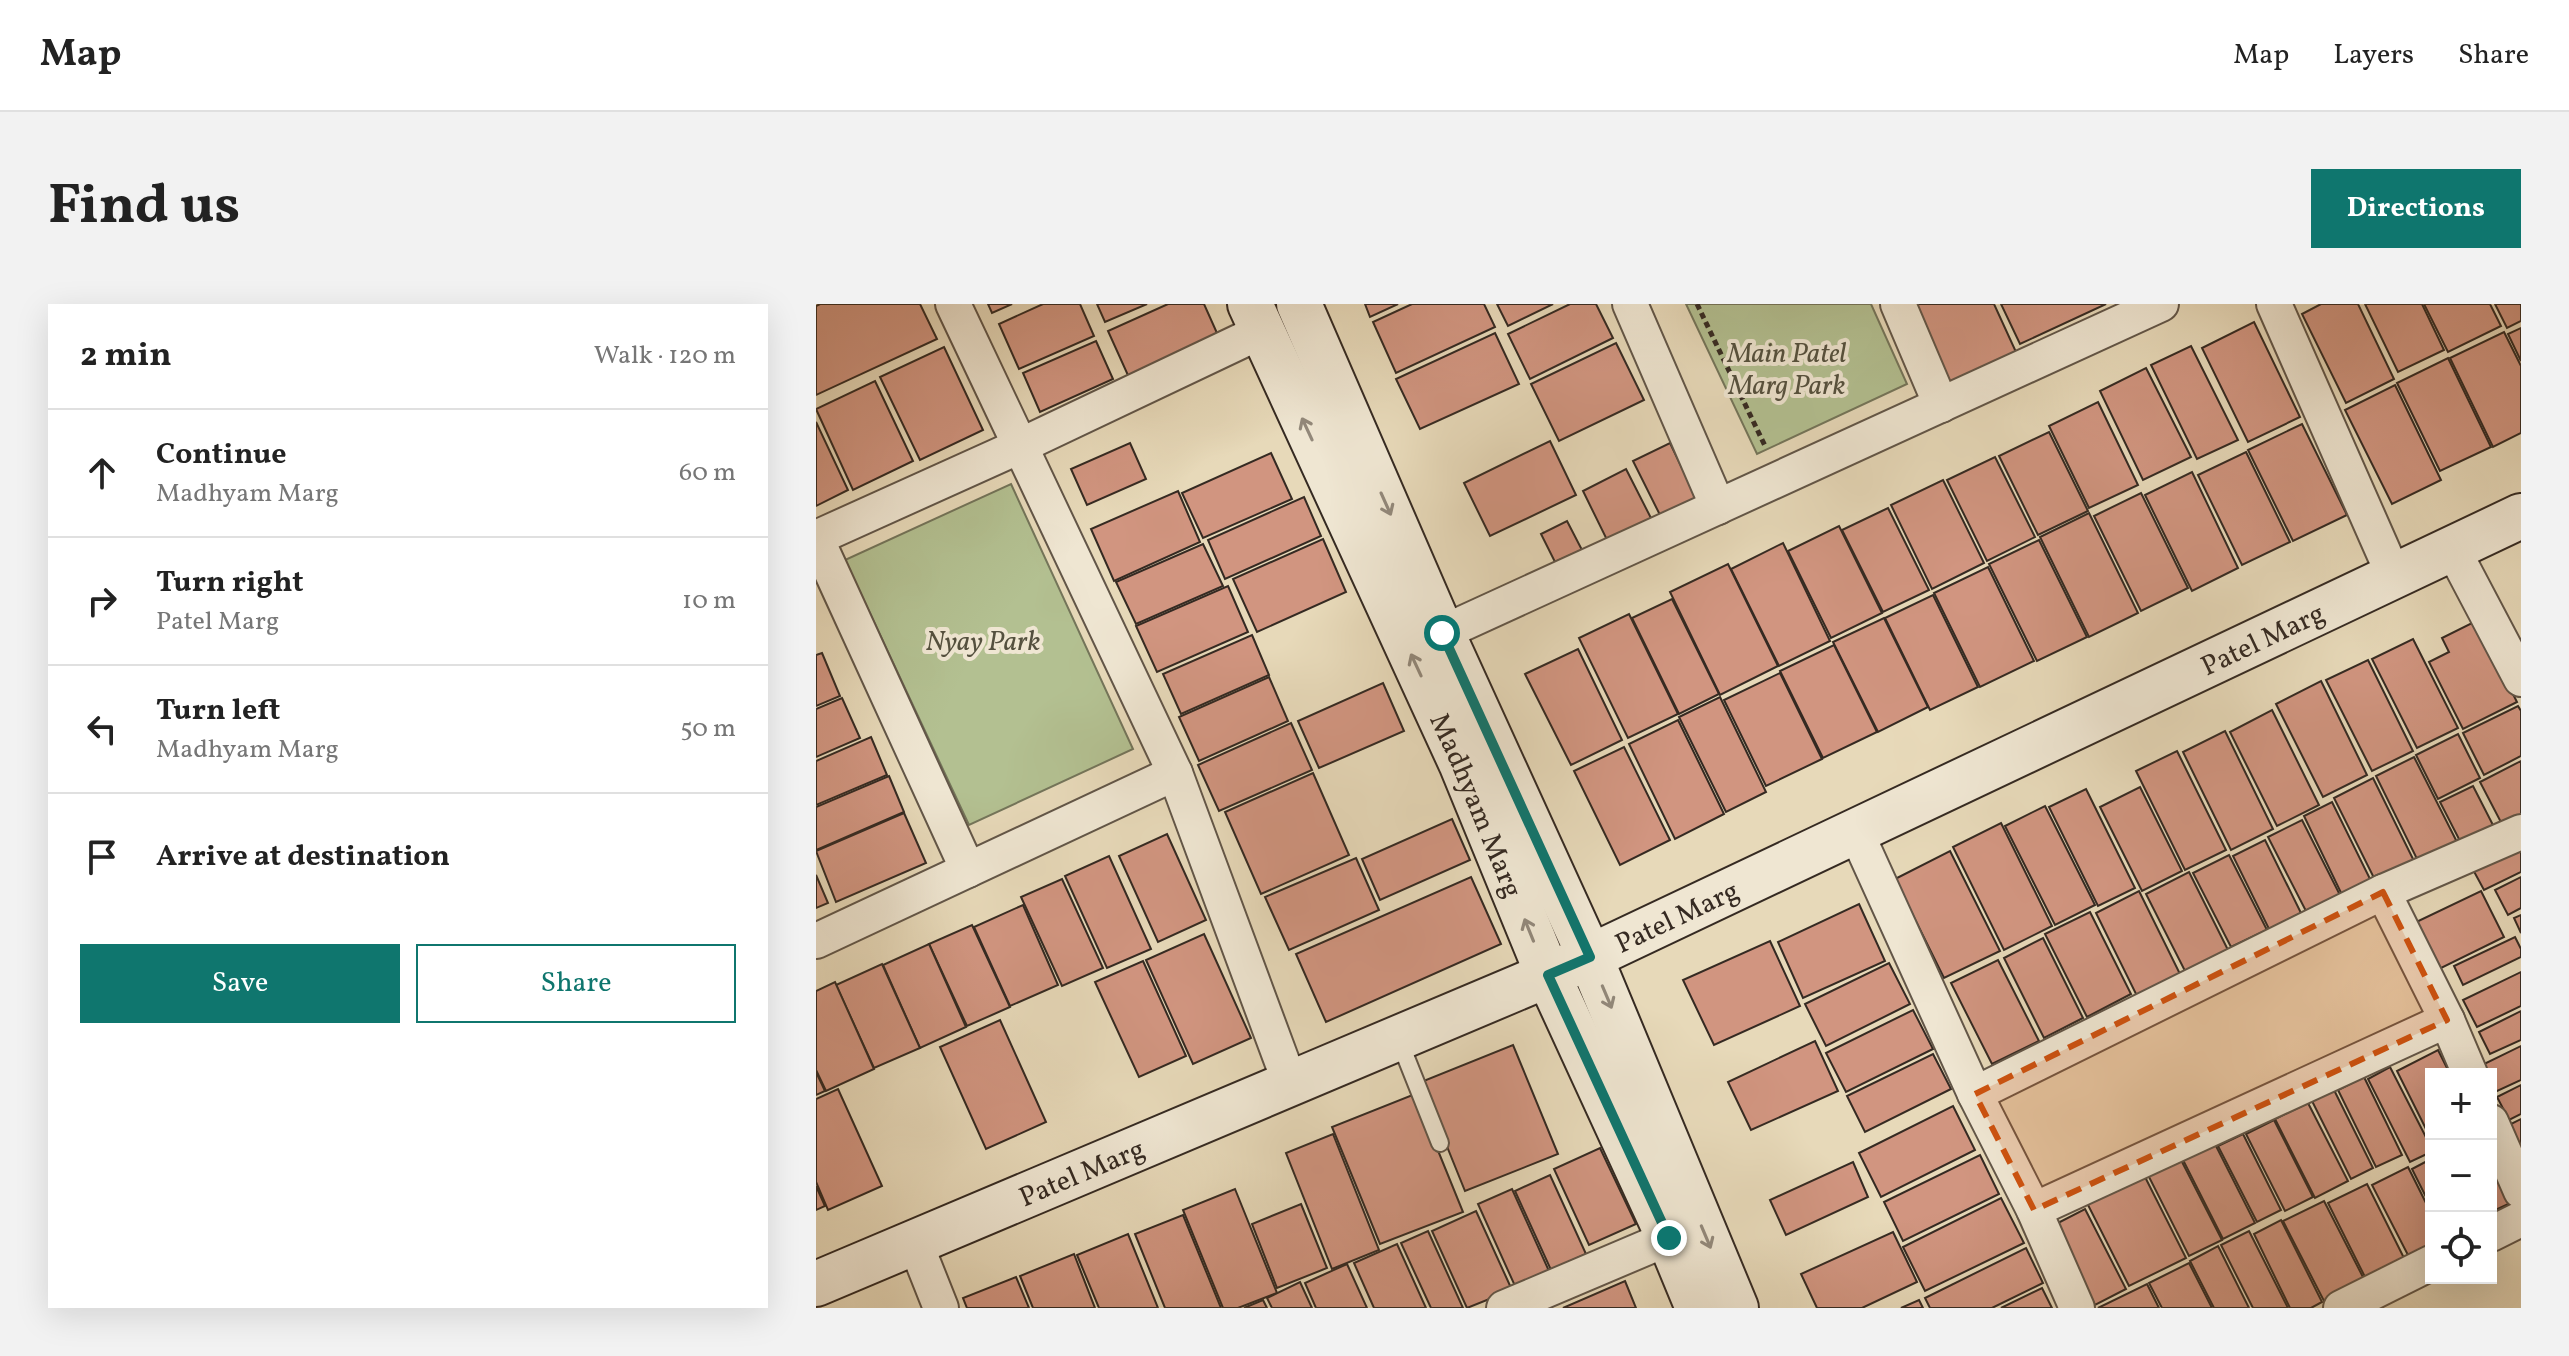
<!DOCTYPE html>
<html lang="en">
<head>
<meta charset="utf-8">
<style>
	:root { --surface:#fff; --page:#f2f2f2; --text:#222; --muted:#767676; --line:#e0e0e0; --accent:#0f766e }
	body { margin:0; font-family:Vollkorn,serif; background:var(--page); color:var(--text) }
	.controls { position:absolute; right:24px; bottom:24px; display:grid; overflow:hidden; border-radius:0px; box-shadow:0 8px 32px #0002 }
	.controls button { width:72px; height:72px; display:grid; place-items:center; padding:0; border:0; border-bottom:2px solid var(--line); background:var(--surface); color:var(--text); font:40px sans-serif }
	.stop { position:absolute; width:24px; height:24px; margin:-18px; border:6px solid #0f766e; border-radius:50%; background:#fff }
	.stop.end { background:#0f766e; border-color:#fff; box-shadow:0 2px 8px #0008 }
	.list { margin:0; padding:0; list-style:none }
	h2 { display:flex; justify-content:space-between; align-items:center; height:104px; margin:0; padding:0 32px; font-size:34px }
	h2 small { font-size:26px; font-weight:400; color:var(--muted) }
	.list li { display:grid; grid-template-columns:52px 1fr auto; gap:24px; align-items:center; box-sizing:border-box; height:128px; padding:0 32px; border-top:2px solid var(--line) }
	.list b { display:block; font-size:30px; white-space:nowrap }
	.list p { margin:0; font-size:26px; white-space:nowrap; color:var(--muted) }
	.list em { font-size:26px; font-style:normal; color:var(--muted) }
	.actions { display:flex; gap:16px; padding:24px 32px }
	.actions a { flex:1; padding:18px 0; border:2px solid var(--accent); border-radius:0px; text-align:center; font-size:28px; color:var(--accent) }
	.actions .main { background:var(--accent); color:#fff }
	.icon { flex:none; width:44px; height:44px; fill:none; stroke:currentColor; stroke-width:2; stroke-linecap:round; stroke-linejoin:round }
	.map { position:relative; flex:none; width:1705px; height:1004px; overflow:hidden; border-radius:0px }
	header { display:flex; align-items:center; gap:48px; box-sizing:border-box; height:112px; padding:0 40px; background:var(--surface); border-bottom:2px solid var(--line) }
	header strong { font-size:38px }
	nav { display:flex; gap:44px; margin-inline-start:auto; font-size:28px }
	.intro { display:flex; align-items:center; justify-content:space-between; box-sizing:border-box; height:192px; padding:0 48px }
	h1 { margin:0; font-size:56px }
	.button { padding:20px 36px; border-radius:0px; background:var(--accent); color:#fff; font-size:28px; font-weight:700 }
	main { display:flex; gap:48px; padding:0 48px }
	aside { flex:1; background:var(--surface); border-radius:0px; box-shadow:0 8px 32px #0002 }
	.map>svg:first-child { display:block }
</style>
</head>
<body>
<header>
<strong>Map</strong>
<nav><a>Map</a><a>Layers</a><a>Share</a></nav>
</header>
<div class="intro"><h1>Find us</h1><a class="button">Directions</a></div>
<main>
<aside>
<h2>2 min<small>Walk · 120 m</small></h2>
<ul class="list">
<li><svg class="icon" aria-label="ahead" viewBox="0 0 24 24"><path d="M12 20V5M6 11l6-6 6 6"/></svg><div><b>Continue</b><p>Madhyam Marg</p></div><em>60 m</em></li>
<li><svg class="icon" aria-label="right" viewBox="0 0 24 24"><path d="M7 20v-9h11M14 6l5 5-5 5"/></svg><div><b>Turn right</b><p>Patel Marg</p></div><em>10 m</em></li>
<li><svg class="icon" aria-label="left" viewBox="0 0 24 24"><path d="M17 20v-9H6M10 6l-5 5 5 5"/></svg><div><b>Turn left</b><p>Madhyam Marg</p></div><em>50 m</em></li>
<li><svg class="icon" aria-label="arrive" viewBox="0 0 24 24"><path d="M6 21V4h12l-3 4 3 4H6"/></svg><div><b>Arrive at destination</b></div></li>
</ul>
<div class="actions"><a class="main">Save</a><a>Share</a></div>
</aside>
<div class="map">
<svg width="1705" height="1004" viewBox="0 0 1705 1004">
	<rect width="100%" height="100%" fill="#e7d9b9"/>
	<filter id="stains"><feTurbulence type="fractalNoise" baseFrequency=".0025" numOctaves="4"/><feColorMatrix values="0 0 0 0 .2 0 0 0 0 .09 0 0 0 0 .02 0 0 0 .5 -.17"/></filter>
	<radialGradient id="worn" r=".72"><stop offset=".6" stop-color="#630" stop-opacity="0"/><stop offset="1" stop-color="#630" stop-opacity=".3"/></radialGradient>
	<g fill="#b3c091" stroke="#74755a" stroke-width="2">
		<polygon points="870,0 1055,0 1091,80 941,150"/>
		<polygon points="195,180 317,445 153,521 29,256"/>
	</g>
	<g fill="#d19580" stroke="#352a22" stroke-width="2">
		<polygon points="4,0 104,0 121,35 0,91 0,2"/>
		<polygon points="172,0 196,0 176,9"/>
		<polygon points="227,0 264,0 278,32 203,65 183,20"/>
		<polygon points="281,0 331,0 289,18"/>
		<polygon points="352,0 388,0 405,38 315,78 292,27"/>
		<polygon points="549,0 582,0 554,13"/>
		<polygon points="596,0 668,0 679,23 580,69 557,18"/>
		<polygon points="681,0 737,0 692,22"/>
		<polygon points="754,0 780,0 797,34 714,75 692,30"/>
		<polygon points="1096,0 1178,0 1200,48 1133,79"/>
		<polygon points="1185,0 1290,0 1204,40"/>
		<polygon points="1505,0 1542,0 1578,75 1530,99 1486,10"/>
		<polygon points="1549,0 1606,0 1628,46 1582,68"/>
		<polygon points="1608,0 1674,0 1685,22 1632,48"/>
		<polygon points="1679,0 1705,0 1705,17 1691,24"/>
		<polygon points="1438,18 1484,113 1432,138 1386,44"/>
		<polygon points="1705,24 1705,57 1692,30"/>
		<polygon points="1688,28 1705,62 1705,129 1677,143 1634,54"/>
		<polygon points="679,29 703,80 604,125 580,75"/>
		<polygon points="280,37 297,75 224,108 207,69"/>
		<polygon points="800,39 828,96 743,137 715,80"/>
		<polygon points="1375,42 1422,136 1381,155 1335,61"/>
		<polygon points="128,43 167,126 104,156 64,73"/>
		<polygon points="1632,54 1675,143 1624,167 1581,79"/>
		<polygon points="1330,64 1375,153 1327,176 1284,87"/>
		<polygon points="59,77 97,157 37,186 0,105"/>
		<polygon points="1579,81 1625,176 1576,200 1529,106"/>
		<polygon points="1282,98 1322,181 1273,204 1233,122"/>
		<polygon points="0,118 32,186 0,202"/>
		<polygon points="1486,120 1531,211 1477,237 1432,146"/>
		<polygon points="1233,128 1272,207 1222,231 1183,152"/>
		<polygon points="734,137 760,191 674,232 648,179"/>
		<polygon points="314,139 330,175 271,201 255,165"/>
		<polygon points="854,139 882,197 846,215 817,157"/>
		<polygon points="1430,148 1474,238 1426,261 1382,171"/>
		<polygon points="455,149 476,195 387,234 366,189"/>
		<polygon points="1179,153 1219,233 1171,257 1131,176"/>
		<polygon points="810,165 838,220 794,242 767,187"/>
		<polygon points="1376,168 1422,264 1376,287 1329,191"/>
		<polygon points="1127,176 1168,259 1116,285 1075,201"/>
		<polygon points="362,187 384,238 298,277 275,225"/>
		<polygon points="1325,189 1372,284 1325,307 1278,212"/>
		<polygon points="488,193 505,232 409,275 392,236"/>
		<polygon points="1072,204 1113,286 1067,308 1026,226"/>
		<polygon points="1273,209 1322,309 1273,333 1224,233"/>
		<polygon points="751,217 766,246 739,258 725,230"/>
		<polygon points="1023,222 1066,309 1015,334 972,247"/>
		<polygon points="507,235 530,288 441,328 417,275"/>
		<polygon points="1223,236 1271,333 1221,357 1173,260"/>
		<polygon points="967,239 1014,337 963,362 915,265"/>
		<polygon points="387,240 407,282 320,320 300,278"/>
		<polygon points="912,260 962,362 904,391 854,288"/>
		<polygon points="1172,263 1218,357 1164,383 1118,289"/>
		<polygon points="412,282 432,328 341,368 320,322"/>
		<polygon points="1117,291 1162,383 1114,406 1069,314"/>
		<polygon points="856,295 903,390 863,410 816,314"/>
		<polygon points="813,310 862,410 812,434 763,334"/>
		<polygon points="1068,314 1112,403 1062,428 1017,338"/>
		<polygon points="1660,317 1701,398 1647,425 1613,358 1633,348 1626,334"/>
		<polygon points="436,331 453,371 365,410 347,370"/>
		<polygon points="1597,335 1642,424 1601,444 1556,355"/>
		<polygon points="1018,341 1061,428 1007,454 964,367"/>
		<polygon points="762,345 806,436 755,461 709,370"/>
		<polygon points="6,349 24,392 0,402 0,351"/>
		<polygon points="1552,356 1597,447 1556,467 1510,376"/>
		<polygon points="964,369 1006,455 950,482 908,396"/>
		<polygon points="453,373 472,417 383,457 363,413"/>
		<polygon points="1505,377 1551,471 1507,493 1460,400"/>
		<polygon points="567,379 588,427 503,464 482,417"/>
		<polygon points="904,393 950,488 910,508 863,413"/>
		<polygon points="26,394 44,434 0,453 0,405"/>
		<polygon points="1702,402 1705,407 1705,452 1668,471 1647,429"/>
		<polygon points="1456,406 1503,501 1461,522 1414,428"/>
		<polygon points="862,416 908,510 859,535 813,440"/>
		<polygon points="475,419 496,466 403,507 382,461"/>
		<polygon points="1409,427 1457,525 1415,546 1367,448"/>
		<polygon points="1642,430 1664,474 1622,495 1600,451"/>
		<polygon points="55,433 71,471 0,501 0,457"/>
		<polygon points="808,443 854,536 804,561 758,467"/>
		<polygon points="1361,447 1410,546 1369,566 1320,467"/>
		<polygon points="1598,453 1642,540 1603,559 1560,472"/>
		<polygon points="1705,457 1705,518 1689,526 1664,478"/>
		<polygon points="497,469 533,551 445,590 409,508"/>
		<polygon points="73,472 88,508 0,546 0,503"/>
		<polygon points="1557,474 1599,559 1560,578 1518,494"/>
		<polygon points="1657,482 1678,523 1645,539 1624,498"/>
		<polygon points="1324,483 1366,567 1326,587 1284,503"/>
		<polygon points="1270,485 1319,584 1282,602 1233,503"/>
		<polygon points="1516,498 1557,581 1528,595 1488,512"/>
		<polygon points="1229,502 1279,601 1239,621 1189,522"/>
		<polygon points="88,509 110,559 20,598 0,547"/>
		<polygon points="636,515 654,556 564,596 546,555"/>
		<polygon points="1486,516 1526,595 1492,611 1452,533"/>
		<polygon points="1185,519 1236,622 1188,646 1137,543"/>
		<polygon points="351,530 390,616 342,638 303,552"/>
		<polygon points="1449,536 1485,609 1453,625 1417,552"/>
		<polygon points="1705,536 1705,568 1668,586 1655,562"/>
		<polygon points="1134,547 1184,647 1128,674 1079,575"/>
		<polygon points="1413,551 1451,626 1415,643 1377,569"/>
		<polygon points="293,552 335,645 291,664 249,572"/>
		<polygon points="540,554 563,606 473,646 449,593"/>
		<polygon points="1373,568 1412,646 1369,667 1330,590"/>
		<polygon points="0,571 12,599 0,604"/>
		<polygon points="655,573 685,640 510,718 480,650"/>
		<polygon points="1705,573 1705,604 1692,611 1679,586"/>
		<polygon points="246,575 287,664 246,682 205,593"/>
		<polygon points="1323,587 1364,670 1321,692 1280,609"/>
		<polygon points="1665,587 1688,633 1617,668 1594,621"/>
		<polygon points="1043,600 1069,657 987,694 962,638"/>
		<polygon points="207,601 242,681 194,702 158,623"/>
		<polygon points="1274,608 1315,690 1271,713 1229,630"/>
		<polygon points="1705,611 1705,629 1698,614"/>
		<polygon points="156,621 194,703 151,722 113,640"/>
		<polygon points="388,630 435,734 377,760 330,656"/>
		<polygon points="1699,633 1705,645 1705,653 1647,681 1638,662"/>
		<polygon points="1227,634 1267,714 1228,734 1188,654"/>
		<polygon points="954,637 984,702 898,741 867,676"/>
		<polygon points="113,640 150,723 104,744 67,661"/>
		<polygon points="1182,656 1223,737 1176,760 1135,679"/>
		<polygon points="327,657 370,752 323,773 279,678"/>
		<polygon points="1073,659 1094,700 1010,742 989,700"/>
		<polygon points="66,660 104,744 58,764 20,681"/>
		<polygon points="1705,668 1705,702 1661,723 1647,696"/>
		<polygon points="19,678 58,765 10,787 0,766 0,687"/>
		<polygon points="1097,706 1117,745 1030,788 1010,749"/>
		<polygon points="1705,707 1705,736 1674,750 1663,728"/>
		<polygon points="184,716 230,818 170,845 124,743"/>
		<polygon points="999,737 1022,787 935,826 912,778"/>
		<polygon points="697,741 742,850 649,887 605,778"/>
		<polygon points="1705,742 1705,776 1679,788 1675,780 1675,770 1670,770 1666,761"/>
		<polygon points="1622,746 1634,770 1615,770 1615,835 1581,767"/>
		<polygon points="1117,750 1135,785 1049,828 1031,792"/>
		<polygon points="1574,763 1615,843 1615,848 1594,858 1552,775"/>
		<polygon points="0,768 9,787 0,791"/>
		<polygon points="1548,773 1586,851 1560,863 1522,786"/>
		<polygon points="1705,781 1705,810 1693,816 1681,793"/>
		<polygon points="22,785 66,882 12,906 0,878 0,795"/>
		<polygon points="1518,786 1557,864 1535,875 1496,797"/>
		<polygon points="599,790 647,908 564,940 516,823"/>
		<polygon points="1492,799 1532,877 1499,894 1459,815"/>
		<polygon points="1137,802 1159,846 1065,893 1043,849"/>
		<polygon points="1705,815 1705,847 1693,821"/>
		<polygon points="1458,816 1497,893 1469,907 1430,830"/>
		<polygon points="517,830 563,946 516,965 470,849"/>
		<polygon points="1427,830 1465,906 1441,918 1402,842"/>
		<polygon points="1398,838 1439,919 1407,935 1366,854"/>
		<polygon points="784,844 820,920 773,941 738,865"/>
		<polygon points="1675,846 1699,897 1675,908"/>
		<polygon points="1164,851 1183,890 1087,937 1068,898"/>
		<polygon points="1363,852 1406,936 1373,952 1331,869"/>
		<polygon points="1615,855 1615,903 1596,865"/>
		<polygon points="1037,858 1052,893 970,931 954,896"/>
		<polygon points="1592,863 1615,909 1615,945 1594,955 1556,881"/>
		<polygon points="1327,869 1370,954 1313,982 1270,897"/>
		<polygon points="734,871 770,950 735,966 699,887"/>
		<polygon points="1551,880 1590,958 1551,977 1512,899"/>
		<polygon points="0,882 9,902 0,906"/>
		<polygon points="419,885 461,989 422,1004 407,1004 367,906"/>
		<polygon points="696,885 733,967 699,982 662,900"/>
		<polygon points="1185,894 1208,939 1109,987 1087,943"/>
		<polygon points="1508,897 1549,977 1508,997 1467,917"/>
		<polygon points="485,900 511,964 461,984 436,920"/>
		<polygon points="1269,905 1310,985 1279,1001 1238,921"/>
		<polygon points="660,907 696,986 651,1004 616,927"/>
		<polygon points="367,911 405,1004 349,1004 319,930"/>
		<polygon points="1465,916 1506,998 1495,1004 1474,1004 1438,930"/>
		<polygon points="612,927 647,1004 615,1004 585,939"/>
		<polygon points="1433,927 1472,1004 1437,1004 1405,941"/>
		<polygon points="1077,928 1101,978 1046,1004 1001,1004 985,970"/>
		<polygon points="312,930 342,1004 283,1004 261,951"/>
		<polygon points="581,940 610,1004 558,1004 538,959"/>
		<polygon points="1402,942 1433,1004 1398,1004 1374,957"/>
		<polygon points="1210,944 1227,979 1176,1004 1114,1004 1109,994"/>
		<polygon points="258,950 279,1004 217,1004 204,972"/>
		<polygon points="1373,959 1396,1004 1346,1004 1333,979"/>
		<polygon points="531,960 551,1004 500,1004 489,979"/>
		<polygon points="200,973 213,1004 151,1004 147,994"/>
		<polygon points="809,977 820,1004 747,1004"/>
		<polygon points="484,978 496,1004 456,1004 451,994"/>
		<polygon points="1331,980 1343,1004 1282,1004"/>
		<polygon points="1226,984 1236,1004 1185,1004"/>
		<polygon points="447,996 451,1004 428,1004"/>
		<polygon points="1103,996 1107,1004 1085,1004"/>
	</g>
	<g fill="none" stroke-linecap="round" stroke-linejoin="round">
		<g stroke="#625648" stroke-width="20">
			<polyline id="lane" points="583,736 624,839"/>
		</g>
		<g stroke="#625648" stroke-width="38">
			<g id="street">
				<polyline points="137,0 359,469 474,779"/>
				<polyline points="814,0 902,203"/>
				<polyline points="1082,0 1125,101"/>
				<polyline points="1458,0 1578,272"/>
				<polyline points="0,234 206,141 446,27"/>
				<polyline points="0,234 152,566"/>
				<polyline points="1636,244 1705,375"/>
				<polyline points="626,329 1345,0"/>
				<polyline points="1039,526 1159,790 1218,906 1261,1004"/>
				<polyline points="1567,588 1705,528"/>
				<polyline points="0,637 359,469"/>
				<polyline points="1159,790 1567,588 1631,716 1654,770"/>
				<polyline points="1675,818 1705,887"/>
				<polyline points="1218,906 1631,716"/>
				<polyline points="1675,930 1705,915"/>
				<polyline points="98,936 125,1004"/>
				<polyline points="688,1004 853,934"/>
				<polyline points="1525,1004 1615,959"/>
			</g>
		</g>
		<g stroke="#352a22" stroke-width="48">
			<g id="secondary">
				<path id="s1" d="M 434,0 L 645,459 L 732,671 L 853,934 L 882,1004"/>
				<polyline points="483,0 626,329 774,653 920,1004"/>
				<path id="s2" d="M 0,980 L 774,653 L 1705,212"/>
			</g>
		</g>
		<polyline stroke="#352a22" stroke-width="5" stroke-dasharray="6 4" stroke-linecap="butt" points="881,0 950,144"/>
		<use href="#lane" stroke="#efe6d2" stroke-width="16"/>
		<use href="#street" stroke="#efe6d2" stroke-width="34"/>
		<use href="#secondary" stroke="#efe6d2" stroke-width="44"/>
	</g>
	<defs><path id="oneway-shaft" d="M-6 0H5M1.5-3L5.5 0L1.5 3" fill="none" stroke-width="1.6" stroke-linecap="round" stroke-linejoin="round" transform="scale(2)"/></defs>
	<g stroke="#92887a">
		<use href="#oneway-shaft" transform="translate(491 125) rotate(-115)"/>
		<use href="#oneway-shaft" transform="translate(570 200) rotate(66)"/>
		<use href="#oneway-shaft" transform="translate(600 361) rotate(-115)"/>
		<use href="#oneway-shaft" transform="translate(713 626) rotate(-112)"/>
		<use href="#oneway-shaft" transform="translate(791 693) rotate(67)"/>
		<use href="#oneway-shaft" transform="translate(890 933) rotate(67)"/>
	</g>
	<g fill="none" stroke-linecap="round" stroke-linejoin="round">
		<polyline stroke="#0f766e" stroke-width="10" points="626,329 774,653 732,671 853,934"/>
	</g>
	<path fill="#cd520f" fill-opacity="0.2" stroke="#cd520f" stroke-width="6" stroke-dasharray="16 10" stroke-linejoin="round" d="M 1567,588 L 1631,716 L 1218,906 L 1159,790 Z"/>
	<g text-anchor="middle" stroke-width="8" stroke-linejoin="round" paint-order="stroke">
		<g font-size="28" font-style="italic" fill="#54503e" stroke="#efe6d2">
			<text x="971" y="58">Main Patel<tspan x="971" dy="32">Marg Park</tspan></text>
			<text x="167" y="346">Nyay Park</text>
		</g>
		<g font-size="28" fill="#352a22" stroke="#efe6d2">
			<text dy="10" stroke="none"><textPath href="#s2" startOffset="1584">Patel Marg</textPath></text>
			<text dy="10" stroke="none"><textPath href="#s1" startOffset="550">Madhyam Marg</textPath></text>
			<text dy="10" stroke="none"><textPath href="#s2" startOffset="936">Patel Marg</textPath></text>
			<text dy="10" stroke="none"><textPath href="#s2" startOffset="288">Patel Marg</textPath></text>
		</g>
	</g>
	<rect width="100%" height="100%" filter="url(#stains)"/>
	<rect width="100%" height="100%" fill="url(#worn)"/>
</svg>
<div class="controls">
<button>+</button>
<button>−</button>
<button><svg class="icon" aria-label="locate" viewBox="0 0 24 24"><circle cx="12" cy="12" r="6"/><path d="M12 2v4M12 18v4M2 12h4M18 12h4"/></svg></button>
</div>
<div class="stop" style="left:626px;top:329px"></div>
<div class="stop end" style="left:853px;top:934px"></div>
</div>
</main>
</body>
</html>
